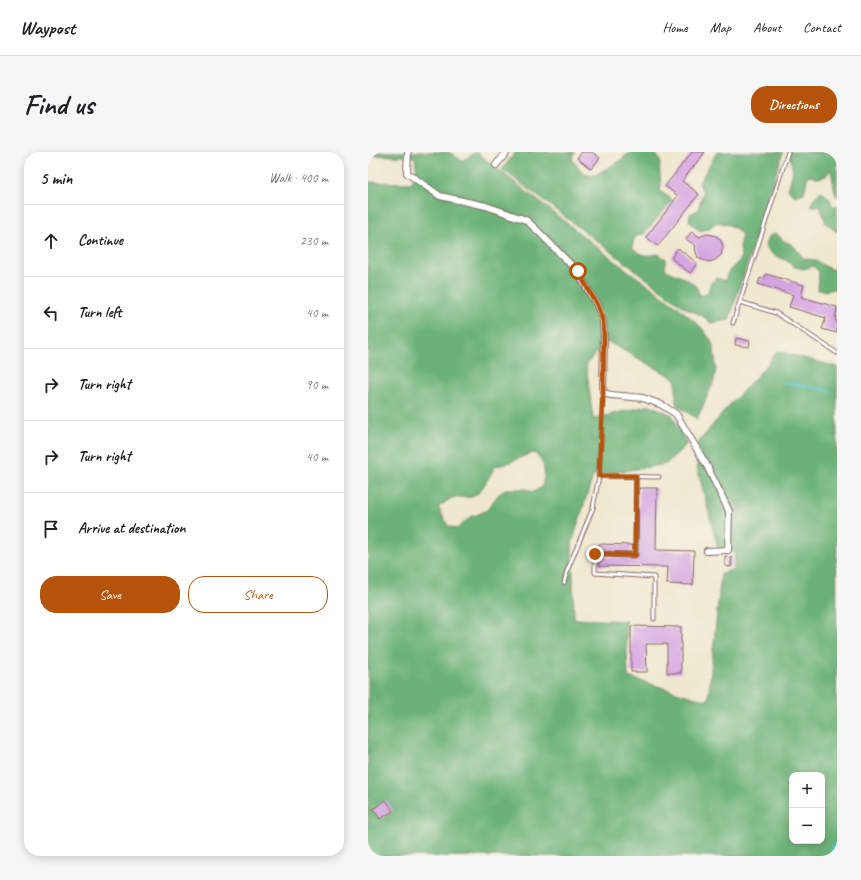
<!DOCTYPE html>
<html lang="en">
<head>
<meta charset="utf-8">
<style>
	:root { --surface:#fff; --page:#f6f6f6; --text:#202124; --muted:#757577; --line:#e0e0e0; --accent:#b45309 }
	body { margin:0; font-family:Caveat,sans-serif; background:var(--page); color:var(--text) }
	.controls { position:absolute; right:12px; bottom:12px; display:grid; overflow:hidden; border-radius:8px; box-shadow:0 2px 10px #0003 }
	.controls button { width:36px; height:36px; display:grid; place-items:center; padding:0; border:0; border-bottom:1px solid var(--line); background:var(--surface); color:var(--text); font:20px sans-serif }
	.stop { position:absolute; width:12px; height:12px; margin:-9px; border:3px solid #b45309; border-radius:50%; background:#fff }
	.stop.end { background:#b45309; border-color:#fff; box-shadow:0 1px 4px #0008 }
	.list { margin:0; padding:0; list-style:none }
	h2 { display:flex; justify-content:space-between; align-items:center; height:52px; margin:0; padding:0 16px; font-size:17px }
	h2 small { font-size:13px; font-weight:400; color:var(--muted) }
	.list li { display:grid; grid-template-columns:26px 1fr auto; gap:12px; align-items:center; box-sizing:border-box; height:72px; padding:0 16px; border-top:1px solid var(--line) }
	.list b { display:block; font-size:15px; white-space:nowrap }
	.list em { font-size:13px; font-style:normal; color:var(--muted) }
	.actions { display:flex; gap:8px; padding:12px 16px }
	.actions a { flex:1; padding:9px 0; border:1px solid var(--accent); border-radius:16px; text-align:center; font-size:14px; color:var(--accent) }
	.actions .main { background:var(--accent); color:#fff }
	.icon { flex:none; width:22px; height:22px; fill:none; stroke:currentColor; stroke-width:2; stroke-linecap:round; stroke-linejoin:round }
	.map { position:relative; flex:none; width:469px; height:704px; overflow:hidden; border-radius:16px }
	header { display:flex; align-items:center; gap:24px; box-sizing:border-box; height:56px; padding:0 20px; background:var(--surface); border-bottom:1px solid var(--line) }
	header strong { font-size:19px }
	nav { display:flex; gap:22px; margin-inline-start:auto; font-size:14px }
	.intro { display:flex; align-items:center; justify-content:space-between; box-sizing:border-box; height:96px; padding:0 24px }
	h1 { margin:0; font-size:28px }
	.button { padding:10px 18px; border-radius:16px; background:var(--accent); color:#fff; font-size:14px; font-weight:700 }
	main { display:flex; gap:24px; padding:0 24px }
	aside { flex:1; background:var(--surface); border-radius:16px; box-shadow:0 2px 10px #0003 }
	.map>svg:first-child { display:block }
</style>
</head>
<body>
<header>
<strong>Waypost</strong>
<nav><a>Home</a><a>Map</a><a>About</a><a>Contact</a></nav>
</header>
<div class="intro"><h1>Find us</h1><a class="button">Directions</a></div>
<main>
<aside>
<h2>5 min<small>Walk · 400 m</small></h2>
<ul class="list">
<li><svg class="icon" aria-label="ahead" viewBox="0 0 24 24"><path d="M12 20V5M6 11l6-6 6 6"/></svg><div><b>Continue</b></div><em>230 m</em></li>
<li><svg class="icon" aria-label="left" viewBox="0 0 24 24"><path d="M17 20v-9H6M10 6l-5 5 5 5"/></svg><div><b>Turn left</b></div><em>40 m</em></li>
<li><svg class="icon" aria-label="right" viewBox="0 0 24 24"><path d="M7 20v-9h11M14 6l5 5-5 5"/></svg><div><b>Turn right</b></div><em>90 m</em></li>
<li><svg class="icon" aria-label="right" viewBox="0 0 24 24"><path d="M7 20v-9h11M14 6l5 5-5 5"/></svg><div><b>Turn right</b></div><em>40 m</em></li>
<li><svg class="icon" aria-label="arrive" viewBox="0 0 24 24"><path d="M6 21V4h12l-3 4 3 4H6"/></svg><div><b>Arrive at destination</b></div></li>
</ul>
<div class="actions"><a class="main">Save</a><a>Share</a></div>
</aside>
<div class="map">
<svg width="469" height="704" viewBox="0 0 469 704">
	<rect width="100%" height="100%" fill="#f7f3e8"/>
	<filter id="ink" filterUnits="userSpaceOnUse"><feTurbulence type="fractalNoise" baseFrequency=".025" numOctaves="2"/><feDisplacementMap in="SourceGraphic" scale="8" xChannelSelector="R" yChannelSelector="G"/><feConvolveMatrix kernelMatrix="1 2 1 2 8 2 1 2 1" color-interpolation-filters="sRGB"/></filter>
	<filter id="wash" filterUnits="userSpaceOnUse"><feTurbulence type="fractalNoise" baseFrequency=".012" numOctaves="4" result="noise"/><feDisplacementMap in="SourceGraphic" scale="16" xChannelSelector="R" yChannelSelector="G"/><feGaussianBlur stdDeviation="0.9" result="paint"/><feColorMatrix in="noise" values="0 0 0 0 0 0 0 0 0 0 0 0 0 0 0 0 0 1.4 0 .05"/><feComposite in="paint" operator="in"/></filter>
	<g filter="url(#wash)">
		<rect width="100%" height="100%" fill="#efe8cf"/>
		<g fill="#6cb278" stroke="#5b6852" fill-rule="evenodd">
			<path d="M 0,0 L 81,0 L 94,9 L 108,0 L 252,113 L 309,154 L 333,175 L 343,188 L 346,198 L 348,217 L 346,229 L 329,267 L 308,252 L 308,227 L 240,190 L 218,212 L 225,267 L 282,253 L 304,263 L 319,292 L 298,312 L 225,324 L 204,391 L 206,467 L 258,469 L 260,525 L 328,546 L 340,548 L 353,422 L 366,417 L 367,399 L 350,396 L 329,315 L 330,291 L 359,256 L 399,213 L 409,199 L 469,215 L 468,704 L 0,704 L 0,30 L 43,31 L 49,22 L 47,5 L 0,3 ZM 166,301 C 179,312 177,320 174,335 L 166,340 L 157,337 L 137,337 L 130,343 L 119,358 L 111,362 L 102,365 L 89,377 L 80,374 L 70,355 C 75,352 81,347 87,345 C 93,344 99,347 106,344 C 113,341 123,321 128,314 C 144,312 151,304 166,301 ZM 424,623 L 454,623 L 454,689 L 424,689 Z"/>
			<path d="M 148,0 L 207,0 L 204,7 L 216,22 L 225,24 C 237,17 251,11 262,0 L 286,0 C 296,11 290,11 292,22 C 292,30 294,30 292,39 L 305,48 L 276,82 L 271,82 L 266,87 L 264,96 C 274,103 278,105 290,102 L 298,107 L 297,117 C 306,123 322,126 328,135 C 330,137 331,142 332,144 L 340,141 L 342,132 L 349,126 L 357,129 L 360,120 L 373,107 L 372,92 L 374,83 C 367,74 360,72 349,70 L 341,76 L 332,79 L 321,69 L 322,62 L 330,58 L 335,40 L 331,31 L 349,0 L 415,0 L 361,168 L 343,171 L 335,164 L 316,155 L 134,17 Z"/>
			<path d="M 422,0 L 469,0 L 469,45 C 464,35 466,26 462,17 L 458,24 L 449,26 L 440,23 L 436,41 L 427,44 L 420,38 L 425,19 L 421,2 Z"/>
			<polygon points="453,39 461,46 465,55 469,53 469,80 458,71 455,62 451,54 442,54 446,46"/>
			<polygon points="408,81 416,89 425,93 436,107 446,108 462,117 469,118 469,136 459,139 450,138 451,120 445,114 436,117 427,115 419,109 403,101 397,94 400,85"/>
		</g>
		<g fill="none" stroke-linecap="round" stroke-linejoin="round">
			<polyline stroke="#56c3cc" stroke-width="2" points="415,230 463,239"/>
			<polyline stroke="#56c3cc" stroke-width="11" points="467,704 469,696"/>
		</g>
		<g id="blocks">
			<g fill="#d5a3e2">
				<polygon points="214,0 224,0 232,6 223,17 209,6"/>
				<polygon points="324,0 337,0 314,29 331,42 290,94 278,85 310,44 297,34"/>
				<polygon points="324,79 331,85 339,82 345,83 350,85 353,89 355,95 353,103 347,108 341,110 330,106 327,97 328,94 318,87"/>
				<polygon points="310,96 329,111 322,121 303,106"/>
				<polygon points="398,122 436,133 433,145 469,155 467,168 469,169 469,181 454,177 458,166 421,155 425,143 390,132 392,126 396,127"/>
				<polygon points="368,186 382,189 381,195 367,193"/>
				<polygon points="271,336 289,336 288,398 326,399 325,433 299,432 300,415 231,414 231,405 267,406 270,404"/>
				<polygon points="231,392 264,393 264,400 231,399"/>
				<polygon points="357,404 364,405 363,415 357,414"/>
				<polygon points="263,474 313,475 313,521 299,521 299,492 278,492 279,520 263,520"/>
				<polygon points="18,648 25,659 12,667 5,657"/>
			</g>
		</g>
	</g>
	<g filter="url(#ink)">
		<use href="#blocks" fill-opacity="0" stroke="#846564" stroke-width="1"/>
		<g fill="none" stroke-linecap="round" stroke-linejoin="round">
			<g stroke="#846564" stroke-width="5">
				<g id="lane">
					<polyline points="372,150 408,161 469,201"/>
					<polyline points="365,171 420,0"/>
					<polyline points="235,241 231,324 291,325"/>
					<polyline points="268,324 267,403 227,402 227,421 286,425 286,467"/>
					<polyline points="196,431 199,419 225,356 231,324"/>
				</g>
			</g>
			<g stroke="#846564" stroke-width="8">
				<g id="street">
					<polyline points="40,0 39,21 72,44 118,54 158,68 170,79 209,119 229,153 235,169 236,183 235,241 243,243 275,246 294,253 308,262 339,314 361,359 360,398 339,399"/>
					<polyline points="128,13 139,0"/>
				</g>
			</g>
			<use href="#lane" stroke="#fff" stroke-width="3"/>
			<use href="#street" stroke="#fff" stroke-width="6"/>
		</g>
	</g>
	<g fill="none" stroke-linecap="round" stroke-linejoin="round" filter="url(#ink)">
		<polyline stroke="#b45309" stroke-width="5" points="210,119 229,153 235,169 236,183 235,241 231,324 268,324 267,403 227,402"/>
	</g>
</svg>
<div class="controls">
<button>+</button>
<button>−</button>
</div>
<div class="stop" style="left:210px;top:119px"></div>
<div class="stop end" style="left:227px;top:402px"></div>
</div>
</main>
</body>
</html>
